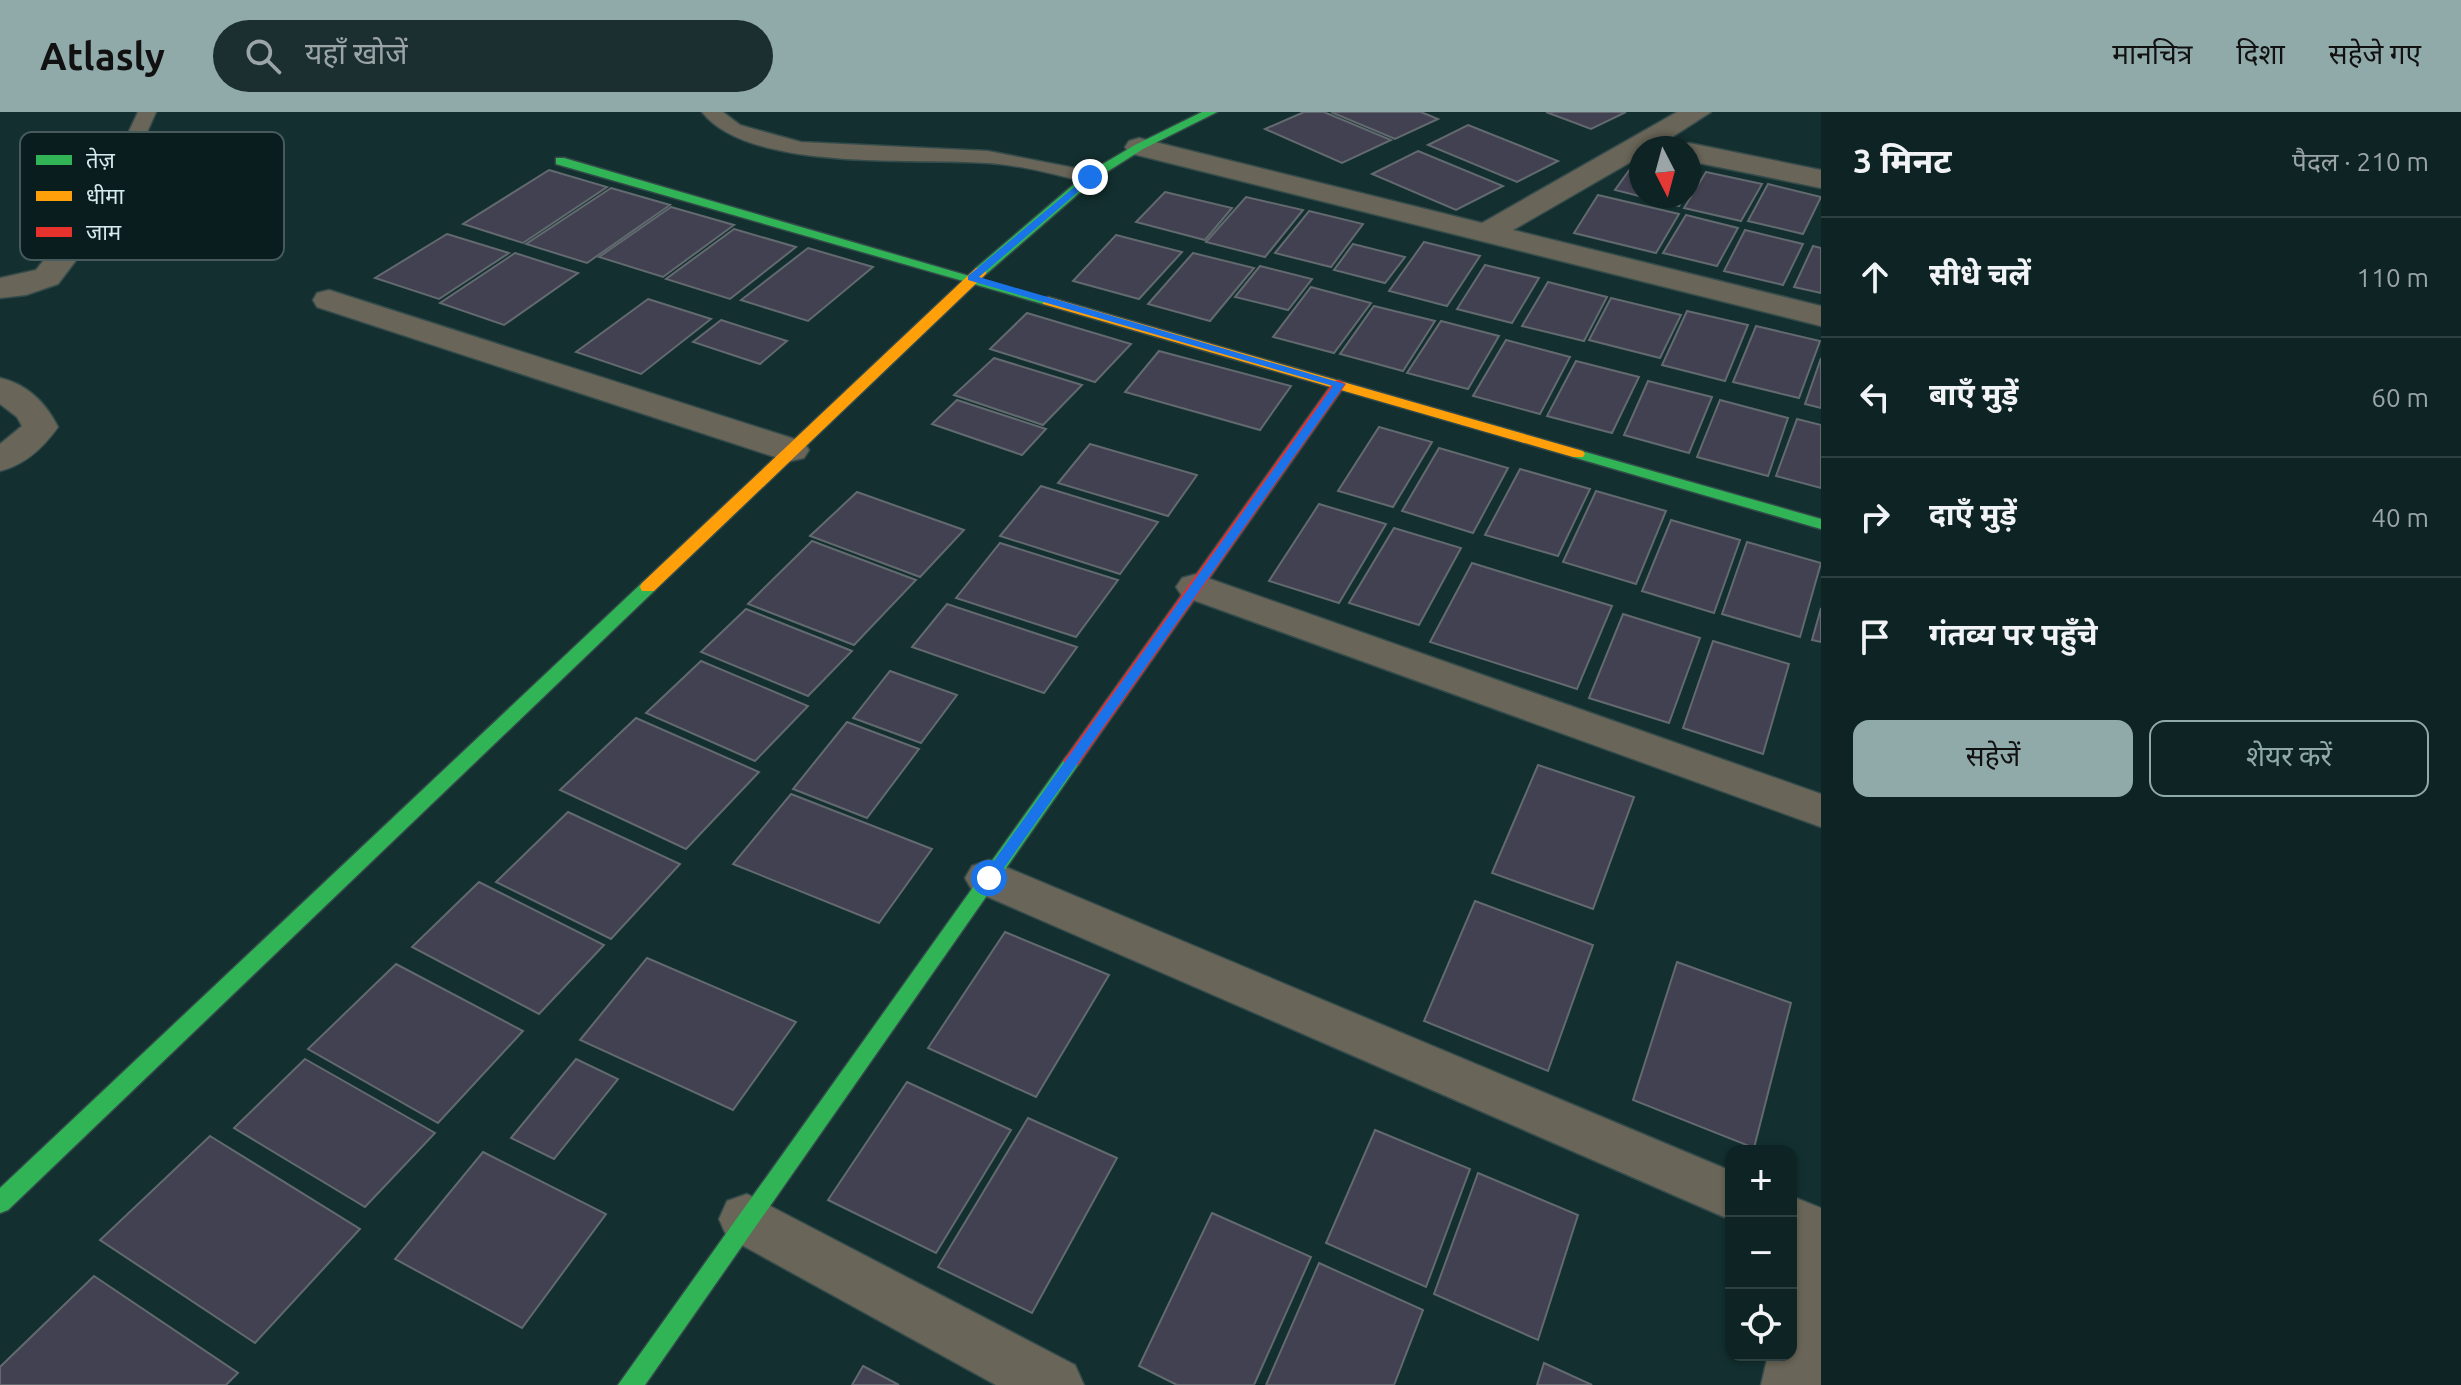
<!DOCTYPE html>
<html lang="hi">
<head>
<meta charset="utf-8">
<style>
	:root { --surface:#0e2323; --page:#1c2f30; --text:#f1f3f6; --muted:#9ba4a6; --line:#2e4041; --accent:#90aaaa }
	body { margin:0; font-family:Ubuntu,"Noto Sans Devanagari",sans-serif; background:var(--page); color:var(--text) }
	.controls { position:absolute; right:24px; bottom:24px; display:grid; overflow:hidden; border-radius:16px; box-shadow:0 2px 6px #0004 }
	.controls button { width:72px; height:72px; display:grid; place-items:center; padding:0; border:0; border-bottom:2px solid var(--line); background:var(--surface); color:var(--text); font:40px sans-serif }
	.compass { position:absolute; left:1629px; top:24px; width:72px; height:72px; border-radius:50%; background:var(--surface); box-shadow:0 2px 6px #0004; rotate:174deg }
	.stop { position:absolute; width:24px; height:24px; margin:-18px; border:6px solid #1a73e8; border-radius:50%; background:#fff }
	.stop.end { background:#1a73e8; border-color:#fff; box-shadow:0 2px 8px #0008 }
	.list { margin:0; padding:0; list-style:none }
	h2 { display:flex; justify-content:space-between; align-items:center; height:104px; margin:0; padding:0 32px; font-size:34px }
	h2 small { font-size:26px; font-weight:400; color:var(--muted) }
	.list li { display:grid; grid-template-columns:52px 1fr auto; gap:24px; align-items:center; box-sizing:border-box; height:120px; padding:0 32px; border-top:2px solid var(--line) }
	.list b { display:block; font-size:30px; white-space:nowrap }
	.list em { font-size:26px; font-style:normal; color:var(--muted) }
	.actions { display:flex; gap:16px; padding:24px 32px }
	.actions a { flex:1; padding:18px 0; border:2px solid var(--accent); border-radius:16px; text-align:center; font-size:28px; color:var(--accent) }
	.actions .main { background:var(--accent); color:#111 }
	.icon { flex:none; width:44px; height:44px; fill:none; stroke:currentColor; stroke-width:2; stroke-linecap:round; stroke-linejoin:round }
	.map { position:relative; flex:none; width:1821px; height:1273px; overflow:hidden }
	header { display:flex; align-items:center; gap:48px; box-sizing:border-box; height:112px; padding:0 40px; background:var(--accent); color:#111 }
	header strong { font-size:38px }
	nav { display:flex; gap:44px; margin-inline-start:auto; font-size:28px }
	.search { width:560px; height:72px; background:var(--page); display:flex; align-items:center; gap:20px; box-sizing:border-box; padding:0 28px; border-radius:44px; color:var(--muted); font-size:30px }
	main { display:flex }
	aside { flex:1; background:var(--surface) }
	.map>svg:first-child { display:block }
</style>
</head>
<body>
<header>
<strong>Atlasly</strong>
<div class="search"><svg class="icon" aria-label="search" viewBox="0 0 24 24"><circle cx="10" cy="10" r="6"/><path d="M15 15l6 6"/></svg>यहाँ खोजें</div>
<nav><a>मानचित्र</a><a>दिशा</a><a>सहेजे गए</a></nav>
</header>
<main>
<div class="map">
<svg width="1821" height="1273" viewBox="0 0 1821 1273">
	<rect width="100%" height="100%" fill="#132f2f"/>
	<g fill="#424152" stroke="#626a6f" stroke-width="2">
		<polygon points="1304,0 1324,0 1391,28 1342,51 1265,17"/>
		<polygon points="1331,0 1421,0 1438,7 1395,27"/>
		<polygon points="1546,0 1626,0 1591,17"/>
		<polygon points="1468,13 1558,49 1517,70 1428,33"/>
		<polygon points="1418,39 1503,74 1456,98 1372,62"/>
		<polygon points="1638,46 1641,46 1641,84 1685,84 1679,94 1615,78"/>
		<polygon points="549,58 607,75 523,131 463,112"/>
		<polygon points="1706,60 1762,72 1741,109 1684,96"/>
		<polygon points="1768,72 1821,85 1803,122 1748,109"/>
		<polygon points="611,76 670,93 587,151 526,132"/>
		<polygon points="1165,80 1232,96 1205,128 1136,110"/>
		<polygon points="1598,83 1679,102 1656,141 1574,121"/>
		<polygon points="1246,85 1303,98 1265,145 1206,130"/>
		<polygon points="671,95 734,113 663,165 599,145"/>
		<polygon points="1309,99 1363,112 1331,155 1275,141"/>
		<polygon points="1686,103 1738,116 1717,154 1663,141"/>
		<polygon points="734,117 796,135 730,187 666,167"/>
		<polygon points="1745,118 1803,132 1783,173 1724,159"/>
		<polygon points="447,122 509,141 439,187 375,166"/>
		<polygon points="1116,123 1182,140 1139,187 1073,169"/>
		<polygon points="1424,130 1480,144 1447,194 1389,179"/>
		<polygon points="1353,132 1405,145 1385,171 1334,158"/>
		<polygon points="1813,134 1821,136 1821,181 1794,175"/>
		<polygon points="808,136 873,155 808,209 741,188"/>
		<polygon points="515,141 578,161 504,213 440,191"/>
		<polygon points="1193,141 1254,156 1210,209 1148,192"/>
		<polygon points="1485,153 1539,166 1512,211 1457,197"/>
		<polygon points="1260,154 1312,167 1288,198 1235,185"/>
		<polygon points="1548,170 1607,185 1584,229 1522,214"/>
		<polygon points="1311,175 1371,191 1334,241 1273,225"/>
		<polygon points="1611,186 1681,203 1660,246 1589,228"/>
		<polygon points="648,187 711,207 641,262 576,240"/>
		<polygon points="1374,194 1435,209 1403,259 1340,242"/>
		<polygon points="1687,199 1748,213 1725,269 1662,253"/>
		<polygon points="1027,201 1131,232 1095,270 990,237"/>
		<polygon points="721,208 787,229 760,252 693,230"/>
		<polygon points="1441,209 1499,224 1468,277 1407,261"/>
		<polygon points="1756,214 1820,229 1799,286 1733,270"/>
		<polygon points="1506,228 1570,245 1540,302 1473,284"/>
		<polygon points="1159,239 1291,274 1260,318 1125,280"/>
		<polygon points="994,246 1082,273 1043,313 954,283"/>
		<polygon points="1821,246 1821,296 1805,292"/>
		<polygon points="1576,249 1639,265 1612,321 1547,304"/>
		<polygon points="1648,269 1712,285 1689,341 1624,323"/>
		<polygon points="957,288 1046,317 1022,343 932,312"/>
		<polygon points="1720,288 1788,306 1768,364 1697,345"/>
		<polygon points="1797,307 1821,313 1821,376 1776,364"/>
		<polygon points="1379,315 1432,330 1393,395 1338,379"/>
		<polygon points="1090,332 1197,363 1168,404 1058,371"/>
		<polygon points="1439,336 1508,356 1473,421 1402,399"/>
		<polygon points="1520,357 1590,377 1558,444 1485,423"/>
		<polygon points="1041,374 1158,410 1120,462 1000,424"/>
		<polygon points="1596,379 1666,399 1636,472 1563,450"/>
		<polygon points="857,380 964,418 920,465 810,424"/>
		<polygon points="1319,392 1386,412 1339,491 1269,469"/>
		<polygon points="1671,408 1740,428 1714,501 1642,479"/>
		<polygon points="1394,416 1461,436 1419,513 1349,491"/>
		<polygon points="812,429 916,468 854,533 748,492"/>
		<polygon points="1747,430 1821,451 1800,525 1722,502"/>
		<polygon points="1000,431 1118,468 1076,525 956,486"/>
		<polygon points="1472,451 1612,494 1577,577 1430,530"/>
		<polygon points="947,492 1077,535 1044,581 912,535"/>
		<polygon points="1821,496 1821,530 1812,528"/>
		<polygon points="746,497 852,539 808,584 701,540"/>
		<polygon points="1623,502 1700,526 1669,611 1589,586"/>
		<polygon points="1713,529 1789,552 1763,642 1683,616"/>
		<polygon points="701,549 808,594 755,649 646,601"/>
		<polygon points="890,559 957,583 921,631 853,606"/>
		<polygon points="636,606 759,660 686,737 560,678"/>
		<polygon points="847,610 919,637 867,706 793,677"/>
		<polygon points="1538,653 1634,685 1593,797 1492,761"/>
		<polygon points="791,682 932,737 879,811 733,752"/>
		<polygon points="568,700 680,752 611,827 496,770"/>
		<polygon points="479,770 604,833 539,902 412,835"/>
		<polygon points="1475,789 1593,833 1548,959 1424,909"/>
		<polygon points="1005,820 1109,863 1036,985 928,936"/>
		<polygon points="647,846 796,910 733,998 580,928"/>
		<polygon points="1677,850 1791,891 1754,1036 1633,988"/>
		<polygon points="396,852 523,919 438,1011 308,937"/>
		<polygon points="305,947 435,1021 365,1095 234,1016"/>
		<polygon points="576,947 618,967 554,1047 511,1026"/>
		<polygon points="907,970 1011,1018 936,1141 828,1088"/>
		<polygon points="1028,1006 1117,1046 1032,1201 938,1155"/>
		<polygon points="1375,1018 1470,1057 1426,1175 1326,1131"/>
		<polygon points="210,1024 360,1117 255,1231 100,1128"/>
		<polygon points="483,1040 606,1102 522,1216 395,1147"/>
		<polygon points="1478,1061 1578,1103 1538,1228 1434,1182"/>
		<polygon points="1212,1101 1311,1145 1254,1273 1177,1273 1139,1254"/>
		<polygon points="1319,1151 1423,1198 1394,1273 1266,1273"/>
		<polygon points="94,1164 238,1261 226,1273 0,1273 0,1255"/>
		<polygon points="1544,1251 1592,1273 1537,1273"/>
		<polygon points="863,1254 899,1273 852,1273"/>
	</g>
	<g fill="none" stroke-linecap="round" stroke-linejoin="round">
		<g stroke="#344b4b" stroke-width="3">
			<g id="lane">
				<polygon points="138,0 156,0 117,88 114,92 100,92 97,88"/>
				<path d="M 702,0 L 723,0 L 740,13 L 801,30 L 988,39 L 1090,59 L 1100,65 L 1090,71 C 1056,63 1022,53 987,51 C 915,46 749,60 702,0 Z"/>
			</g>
		</g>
		<g stroke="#344b4b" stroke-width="3">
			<g id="street">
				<polygon points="1677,0 1711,0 1655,36 1641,36 1641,44 1513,118 1821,194 1821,214 1129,41 1125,35 1129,29 1139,26 1482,111"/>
				<polygon points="1689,31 1821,58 1821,76 1689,49 1689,36 1677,36"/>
				<polygon points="107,79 118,82 122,88 58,172 26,183 0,186 0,166 36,158 96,82"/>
				<polygon points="329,178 804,330 809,338 804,346 791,349 778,346 317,195 313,188 317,181"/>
				<path d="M 0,266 C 27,272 46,291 58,315 C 43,336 25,353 0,359 L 0,332 L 22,314 L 17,305 L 0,292 Z"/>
				<polygon points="1196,462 1821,682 1821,715 1182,484 1176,475 1182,466"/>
				<polygon points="989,748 1731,1059 1731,1108 972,778 965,766 972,754"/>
				<polygon points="747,1082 1075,1253 1084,1273 996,1273 727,1125 719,1107 727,1089"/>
				<polygon points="1791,1084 1821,1096 1821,1273 1761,1273 1768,1243 1791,1243 1791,1148 1795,1137 1791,1135"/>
			</g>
		</g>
		<g stroke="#344b4b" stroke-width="3">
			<g id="fast">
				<polygon points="1202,0 1217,0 1143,37 1094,68 986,162 976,162 976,156 1086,62 1135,33"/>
				<polygon points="556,46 564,46 1055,189 1053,192 1043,192 556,52"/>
				<polygon points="1578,338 1821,407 1821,417 1573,345 1571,342"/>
				<polygon points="648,470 656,475 654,479 8,1098 0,1101 0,1076 642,471"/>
				<polygon points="1072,643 1081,649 1078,653 645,1273 618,1273 1066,645"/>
			</g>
		</g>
		<g stroke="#344b4b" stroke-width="3">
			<g id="slow">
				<polygon points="981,155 986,156 986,162 654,479 642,479 640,475 642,471 976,156"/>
				<polygon points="1048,185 1583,339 1585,342 1583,345 1573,345 1043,192 1043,186"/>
			</g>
		</g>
		<g stroke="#344b4b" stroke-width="3">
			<polygon id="jam" points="1339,268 1346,272 1078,653 1066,653 1063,649 1066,645 1334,269"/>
		</g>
		<use href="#lane" fill="#696558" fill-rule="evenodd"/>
		<use href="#street" fill="#696558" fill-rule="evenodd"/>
		<use href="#fast" fill="#30b455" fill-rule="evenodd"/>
		<use href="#slow" fill="#ff9f0a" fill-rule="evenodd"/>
		<use href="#jam" fill="#e5322d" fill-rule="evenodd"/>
	</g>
	<polygon fill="#1a73e8" points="1090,62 1093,67 979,165 1345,272 994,770 984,770 984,763 1333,274 968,168 968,164"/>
	<rect x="20" y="20" width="264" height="128" rx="12" fill="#0a1d1e" stroke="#475b5c" stroke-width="2"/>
	<rect x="36" y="43" width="36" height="10" fill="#30b455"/>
	<rect x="36" y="79" width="36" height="10" fill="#ff9f0a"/>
	<rect x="36" y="115" width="36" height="10" fill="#e5322d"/>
	<g font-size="22" fill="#d4eced">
		<text x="86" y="56">तेज़</text>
		<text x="86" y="92">धीमा</text>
		<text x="86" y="128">जाम</text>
	</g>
</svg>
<div class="controls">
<button>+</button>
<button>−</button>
<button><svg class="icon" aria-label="locate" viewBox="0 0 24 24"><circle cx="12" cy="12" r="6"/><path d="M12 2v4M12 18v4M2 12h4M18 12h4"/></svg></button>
</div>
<svg class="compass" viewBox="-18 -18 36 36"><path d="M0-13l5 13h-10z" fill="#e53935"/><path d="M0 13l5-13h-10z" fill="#9ba4a6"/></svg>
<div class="stop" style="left:989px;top:766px"></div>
<div class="stop end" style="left:1090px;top:65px"></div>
</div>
<aside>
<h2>3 मिनट<small>पैदल · 210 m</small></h2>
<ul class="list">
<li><svg class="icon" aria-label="ahead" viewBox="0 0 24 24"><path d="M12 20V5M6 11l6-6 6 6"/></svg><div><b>सीधे चलें</b></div><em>110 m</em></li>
<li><svg class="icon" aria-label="left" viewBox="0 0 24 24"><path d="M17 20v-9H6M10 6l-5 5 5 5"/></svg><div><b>बाएँ मुड़ें</b></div><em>60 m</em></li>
<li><svg class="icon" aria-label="right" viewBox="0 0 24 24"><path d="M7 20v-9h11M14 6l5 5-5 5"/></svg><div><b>दाएँ मुड़ें</b></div><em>40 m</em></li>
<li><svg class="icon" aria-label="arrive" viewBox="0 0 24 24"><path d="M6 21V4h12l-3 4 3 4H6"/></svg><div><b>गंतव्य पर पहुँचे</b></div></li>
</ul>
<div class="actions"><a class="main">सहेजें</a><a>शेयर करें</a></div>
</aside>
</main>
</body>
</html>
